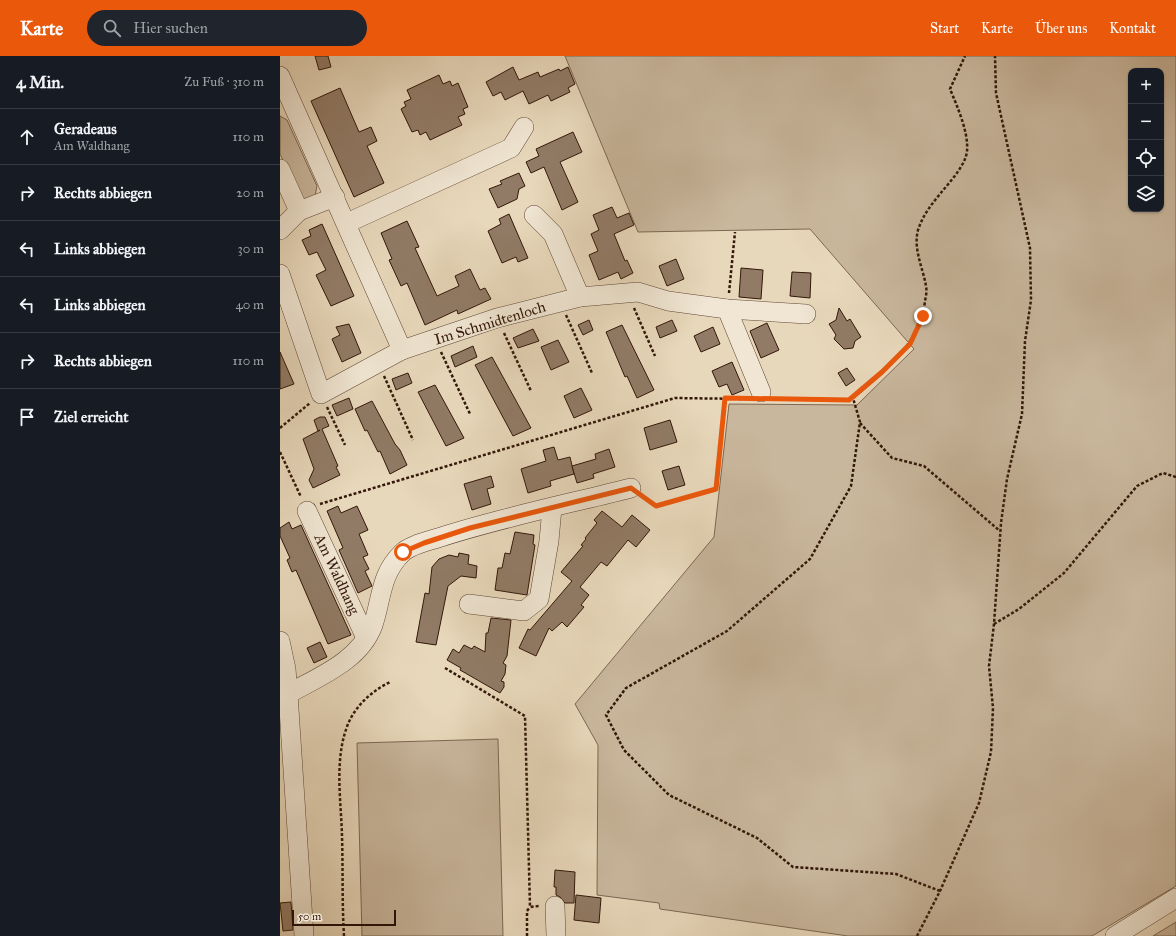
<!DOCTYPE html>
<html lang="de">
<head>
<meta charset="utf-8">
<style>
	:root { --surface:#171b24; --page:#20242c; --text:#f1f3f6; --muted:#9ea1a6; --line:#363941; --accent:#ea580c }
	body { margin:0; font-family:"IM FELL Great Primer",serif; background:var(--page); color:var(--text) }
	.controls { position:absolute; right:12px; top:12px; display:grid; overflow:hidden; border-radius:8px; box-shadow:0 1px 3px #0004 }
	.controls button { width:36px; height:36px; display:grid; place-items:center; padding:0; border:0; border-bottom:1px solid var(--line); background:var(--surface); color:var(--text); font:20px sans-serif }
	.scale { position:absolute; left:12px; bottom:10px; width:104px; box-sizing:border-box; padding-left:4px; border:2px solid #321709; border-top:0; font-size:11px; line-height:14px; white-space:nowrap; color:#321709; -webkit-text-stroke:3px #f0e6d3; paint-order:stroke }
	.stop { position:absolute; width:12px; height:12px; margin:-9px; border:3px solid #ea580c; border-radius:50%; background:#fff }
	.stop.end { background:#ea580c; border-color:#fff; box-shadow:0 1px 4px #0008 }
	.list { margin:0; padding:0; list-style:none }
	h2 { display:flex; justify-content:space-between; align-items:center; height:52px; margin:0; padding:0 16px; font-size:17px }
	h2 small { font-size:13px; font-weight:400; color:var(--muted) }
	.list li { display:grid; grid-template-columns:26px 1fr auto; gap:12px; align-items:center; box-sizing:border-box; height:56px; padding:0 16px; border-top:1px solid var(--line) }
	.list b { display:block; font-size:15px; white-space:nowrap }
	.list p { margin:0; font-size:13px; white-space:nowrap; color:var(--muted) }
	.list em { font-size:13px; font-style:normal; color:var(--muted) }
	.icon { flex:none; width:22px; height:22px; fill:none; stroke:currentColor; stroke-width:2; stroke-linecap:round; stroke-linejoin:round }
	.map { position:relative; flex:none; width:896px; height:880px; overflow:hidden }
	header { display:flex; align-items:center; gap:24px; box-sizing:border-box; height:56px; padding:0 20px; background:var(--accent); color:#fff }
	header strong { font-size:19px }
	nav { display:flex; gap:22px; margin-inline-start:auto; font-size:14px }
	.search { width:280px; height:36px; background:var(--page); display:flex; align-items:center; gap:10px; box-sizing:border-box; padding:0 14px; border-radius:22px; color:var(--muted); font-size:15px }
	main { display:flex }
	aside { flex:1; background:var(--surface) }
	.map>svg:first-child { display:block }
</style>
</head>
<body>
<header>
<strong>Karte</strong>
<div class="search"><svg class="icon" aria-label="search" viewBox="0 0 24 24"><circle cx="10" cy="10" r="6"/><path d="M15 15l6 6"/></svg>Hier suchen</div>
<nav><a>Start</a><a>Karte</a><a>Über uns</a><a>Kontakt</a></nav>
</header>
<main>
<aside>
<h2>4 Min.<small>Zu Fuß · 310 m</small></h2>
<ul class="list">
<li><svg class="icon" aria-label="ahead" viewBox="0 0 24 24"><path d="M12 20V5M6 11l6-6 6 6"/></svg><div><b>Geradeaus</b><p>Am Waldhang</p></div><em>110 m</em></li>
<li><svg class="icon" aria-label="right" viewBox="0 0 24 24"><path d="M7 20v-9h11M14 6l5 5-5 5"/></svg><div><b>Rechts abbiegen</b></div><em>20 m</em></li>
<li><svg class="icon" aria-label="left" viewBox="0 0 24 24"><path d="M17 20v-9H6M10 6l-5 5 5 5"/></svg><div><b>Links abbiegen</b></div><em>30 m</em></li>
<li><svg class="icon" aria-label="left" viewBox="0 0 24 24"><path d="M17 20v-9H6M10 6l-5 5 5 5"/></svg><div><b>Links abbiegen</b></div><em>40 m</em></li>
<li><svg class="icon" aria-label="right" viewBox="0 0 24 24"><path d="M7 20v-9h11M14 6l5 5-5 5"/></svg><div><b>Rechts abbiegen</b></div><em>110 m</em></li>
<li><svg class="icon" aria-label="arrive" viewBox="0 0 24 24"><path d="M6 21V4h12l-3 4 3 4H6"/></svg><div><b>Ziel erreicht</b></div></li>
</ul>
</aside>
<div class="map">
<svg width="896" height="880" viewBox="0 0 896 880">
	<rect width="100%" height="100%" fill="#e8d8bb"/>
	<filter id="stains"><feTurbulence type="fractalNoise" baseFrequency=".005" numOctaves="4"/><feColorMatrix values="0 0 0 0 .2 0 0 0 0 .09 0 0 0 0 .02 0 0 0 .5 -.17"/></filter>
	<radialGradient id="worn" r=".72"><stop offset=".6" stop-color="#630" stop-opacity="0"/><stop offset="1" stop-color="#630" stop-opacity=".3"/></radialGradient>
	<g fill="#c9b79d" stroke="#7e6753" fill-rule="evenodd">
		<path d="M 285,0 L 896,0 L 896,830 L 812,880 L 568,880 L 380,853 L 379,847 L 317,839 L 318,689 L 295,648 L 434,481 L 449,348 L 577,349 L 634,293 L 530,173 L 358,176 ZM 851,15 L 881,15 L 881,153 L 851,153 Z"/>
		<polygon points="0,60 7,64 37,130 35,140 22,146 0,98"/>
		<polygon points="218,683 223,880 82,880 77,687"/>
		<polygon points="896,866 896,880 873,880"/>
	</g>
	<g fill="#917b66" stroke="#321709">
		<polygon points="35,0 48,0 51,11 39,14"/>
		<polygon points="233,11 239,24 258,16 260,21 279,13 280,15 288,11 295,28 288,32 290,36 271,45 268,39 249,48 243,35 225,44 221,36 213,40 206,26"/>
		<polygon points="159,19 163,28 170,25 172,30 178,27 188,51 183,53 185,58 178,61 182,69 150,84 146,76 140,79 138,74 132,76 121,53 126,50 124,46 131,43 127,34"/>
		<polygon points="60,32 79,76 91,71 97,85 87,90 104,127 74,141 31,45"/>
		<polygon points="293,76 302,96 280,106 298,146 282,154 264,111 251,117 246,106 259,100 256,93"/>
		<polygon points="239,117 245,130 239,133 237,143 218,152 209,133 222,128 220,125"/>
		<polygon points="332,151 337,162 349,157 354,169 334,178 345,205 347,204 353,217 341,223 338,216 319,224 309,199 318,195 311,178 319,174 313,159"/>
		<polygon points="229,158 248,202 238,206 236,201 222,207 208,175 221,168 219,163"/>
		<polygon points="127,165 139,191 135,192 157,240 179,230 175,220 190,213 200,234 205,232 211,243 178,258 177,254 145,269 127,227 121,230 109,204 112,203 101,177"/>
		<polygon points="42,168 74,240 51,250 36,219 46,214 37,196 29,199 22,184 31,180 29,174"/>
		<polygon points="396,203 404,223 387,230 379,210"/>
		<polygon points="461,212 483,214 481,243 459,241"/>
		<polygon points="512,216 531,217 530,242 510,240"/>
		<polygon points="559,252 567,265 570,263 581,281 575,285 573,292 564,293 554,283 556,279 549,268 556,264"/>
		<polygon points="309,264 313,274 303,279 298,269"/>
		<polygon points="392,264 397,275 380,282 376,271"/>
		<polygon points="487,267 499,294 481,302 470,275"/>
		<polygon points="69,268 81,297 62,306 52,283 60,279 56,271"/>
		<polygon points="342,269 374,334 357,342 347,320 345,321 326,276"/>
		<polygon points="433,271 440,288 421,296 414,280"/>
		<polygon points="253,273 259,285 238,292 233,282"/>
		<polygon points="278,284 289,306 271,314 261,291"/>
		<polygon points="193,290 197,301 175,311 171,300"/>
		<polygon points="0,296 14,328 0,333"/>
		<polygon points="212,301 251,372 233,380 195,309"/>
		<polygon points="452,306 464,334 452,339 447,328 439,331 432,315"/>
		<polygon points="567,312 575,324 566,330 558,317"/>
		<polygon points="128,317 132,327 116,334 112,323"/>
		<polygon points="155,329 184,382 166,390 138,336"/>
		<polygon points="301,332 312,354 294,362 284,340"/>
		<polygon points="69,342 73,353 57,360 52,349"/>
		<polygon points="92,345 115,388 120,394 127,409 110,418 100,395 98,396 87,374 85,375 75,353"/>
		<polygon points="40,361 45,361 49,370 42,373 58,410 56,411 60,419 33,432 29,424 34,413 23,383 40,374 38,375 34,364"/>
		<polygon points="390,364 397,386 370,394 364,372"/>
		<polygon points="274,391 278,404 290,401 294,418 270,425 271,430 248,437 241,413 266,405 263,394"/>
		<polygon points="329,393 335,411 313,418 314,422 297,427 292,410 316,403 315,398"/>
		<polygon points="399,410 405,429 388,434 382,415"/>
		<polygon points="211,420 214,431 207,433 211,448 192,454 184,428"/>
		<polygon points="58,450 61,457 77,450 88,474 79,478 88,499 83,501 89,513 85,515 92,530 78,537 59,494 63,492 47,455"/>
		<polygon points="322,455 342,471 352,459 370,474 356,491 348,484 327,510 321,506 300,531 309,539 301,549 304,551 287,571 282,566 272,575 269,572 256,600 239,592 248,573 250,574 292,525 281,516 303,490 301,489 306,483 305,482 317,467 314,464"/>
		<polygon points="9,466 12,473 21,469 71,579 48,588 16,514 12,516 7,504 10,502 0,480 0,472"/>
		<polygon points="235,476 254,479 253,488 255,489 247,539 215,534 218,512 222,512 225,497 230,498"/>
		<polygon points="179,497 189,499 188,508 197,510 196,522 181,520 168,530 156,589 136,586 145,537 149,538 152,511 159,503 169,499 178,501"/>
		<polygon points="211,562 231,564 227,600 223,607 226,609 225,618 221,625 224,626 224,631 220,637 180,614 181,612 167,604 173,593 179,597 184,589 192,593 194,590 205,596 206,577 208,577"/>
		<polygon points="40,586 47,601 34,607 27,592"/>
		<polygon points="275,814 295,816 294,847 285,847 280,841 276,839 276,831 274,831"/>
		<polygon points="296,839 321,842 319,867 294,864"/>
		<polygon points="11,846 13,874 3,875 0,847"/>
	</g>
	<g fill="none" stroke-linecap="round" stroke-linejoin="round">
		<g stroke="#604736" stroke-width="20">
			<g id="minor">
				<polyline points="0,20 122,294"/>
				<polyline points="0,113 19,155 55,141"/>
				<polyline points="254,159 273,178 300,241"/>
				<polyline points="67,167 231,92 244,71"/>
				<polyline points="0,174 19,155"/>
				<polyline points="0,218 41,338 122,294 217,262 300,241 358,236 388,245 447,253 526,258"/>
				<polyline points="447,253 481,336"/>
				<polyline points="27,455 86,582"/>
				<polyline points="189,548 244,555 259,543 269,485 272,452"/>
				<polyline points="0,585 6,613 8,638 24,880"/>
				<path d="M 8,638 C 38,621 80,605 93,569 C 102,542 100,519 122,497 C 130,489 149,485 161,481 C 223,461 288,448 351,432"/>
				<polyline points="275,850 276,880"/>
				<polyline points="835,880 896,842"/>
			</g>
		</g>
		<g stroke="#321709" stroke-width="2.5" stroke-dasharray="3 2" stroke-linecap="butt">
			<polyline points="449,237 455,176"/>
			<polyline points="354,252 375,300"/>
			<polyline points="286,259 312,317"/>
			<polyline points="224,277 251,335"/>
			<polyline points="161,296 190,358"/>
			<polyline points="104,320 133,384"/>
			<polyline points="494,343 569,344 573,342"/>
			<polyline points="47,351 65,389"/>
			<polyline points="580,367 612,402 644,410 720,475"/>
			<polyline points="0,372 30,347"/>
			<polyline points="0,396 21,441"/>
			<polyline points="363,440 377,450 436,433 445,343"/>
			<polyline points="40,448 395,342 467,343"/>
			<polyline points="714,568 739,553 784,517 857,430 883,417 896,421"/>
			<polyline points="165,612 245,660 250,851 259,850"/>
			<path d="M 660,835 L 616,818 L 513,811 L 477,782 L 389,739 L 344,694 L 326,659 L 346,632 L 447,575 L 530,503 L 571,430 L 580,366 L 573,342 C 604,315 640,289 645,245 C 646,240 647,235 646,230 C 643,212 633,193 638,174 C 643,159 651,149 660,138 C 669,127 680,115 685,103 C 693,85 677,50 670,33 L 685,0"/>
			<path d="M 64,880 C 62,847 63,813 62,780 C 61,743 54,703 68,668 C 76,649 92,635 110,626"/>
			<polyline points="247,880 247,855 250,851"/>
			<polyline points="637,880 660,835 699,747 711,696 713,652 709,610 714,568 721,467 727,423 742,358 745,285 751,244 750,192 716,37 715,0"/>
		</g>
		<use href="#minor" stroke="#f0e6d3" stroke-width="19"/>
	</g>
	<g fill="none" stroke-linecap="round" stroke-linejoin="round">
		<polyline stroke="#ea580c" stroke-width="5" points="123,496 144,487 190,472 351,432 376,450 436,433 445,342 569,344 602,316 630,288 643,260"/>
	</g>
	<g text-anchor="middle" stroke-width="3.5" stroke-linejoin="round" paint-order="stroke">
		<g font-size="15" fill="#321709" stroke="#f0e6d3">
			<text transform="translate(210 267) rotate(-17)" y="5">Im Schmidtenloch</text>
			<text transform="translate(57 518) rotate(65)" y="5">Am Waldhang</text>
		</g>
	</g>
	<rect width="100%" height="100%" filter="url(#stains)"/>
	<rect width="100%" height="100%" fill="url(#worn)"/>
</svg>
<div class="controls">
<button>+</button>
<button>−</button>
<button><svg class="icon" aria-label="locate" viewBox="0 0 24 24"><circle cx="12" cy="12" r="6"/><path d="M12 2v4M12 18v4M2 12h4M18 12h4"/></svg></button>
<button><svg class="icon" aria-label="layers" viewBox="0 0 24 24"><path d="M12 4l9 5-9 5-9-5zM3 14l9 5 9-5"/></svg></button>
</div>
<div class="scale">50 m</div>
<div class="stop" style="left:123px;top:496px"></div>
<div class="stop end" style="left:643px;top:260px"></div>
</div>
</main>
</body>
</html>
